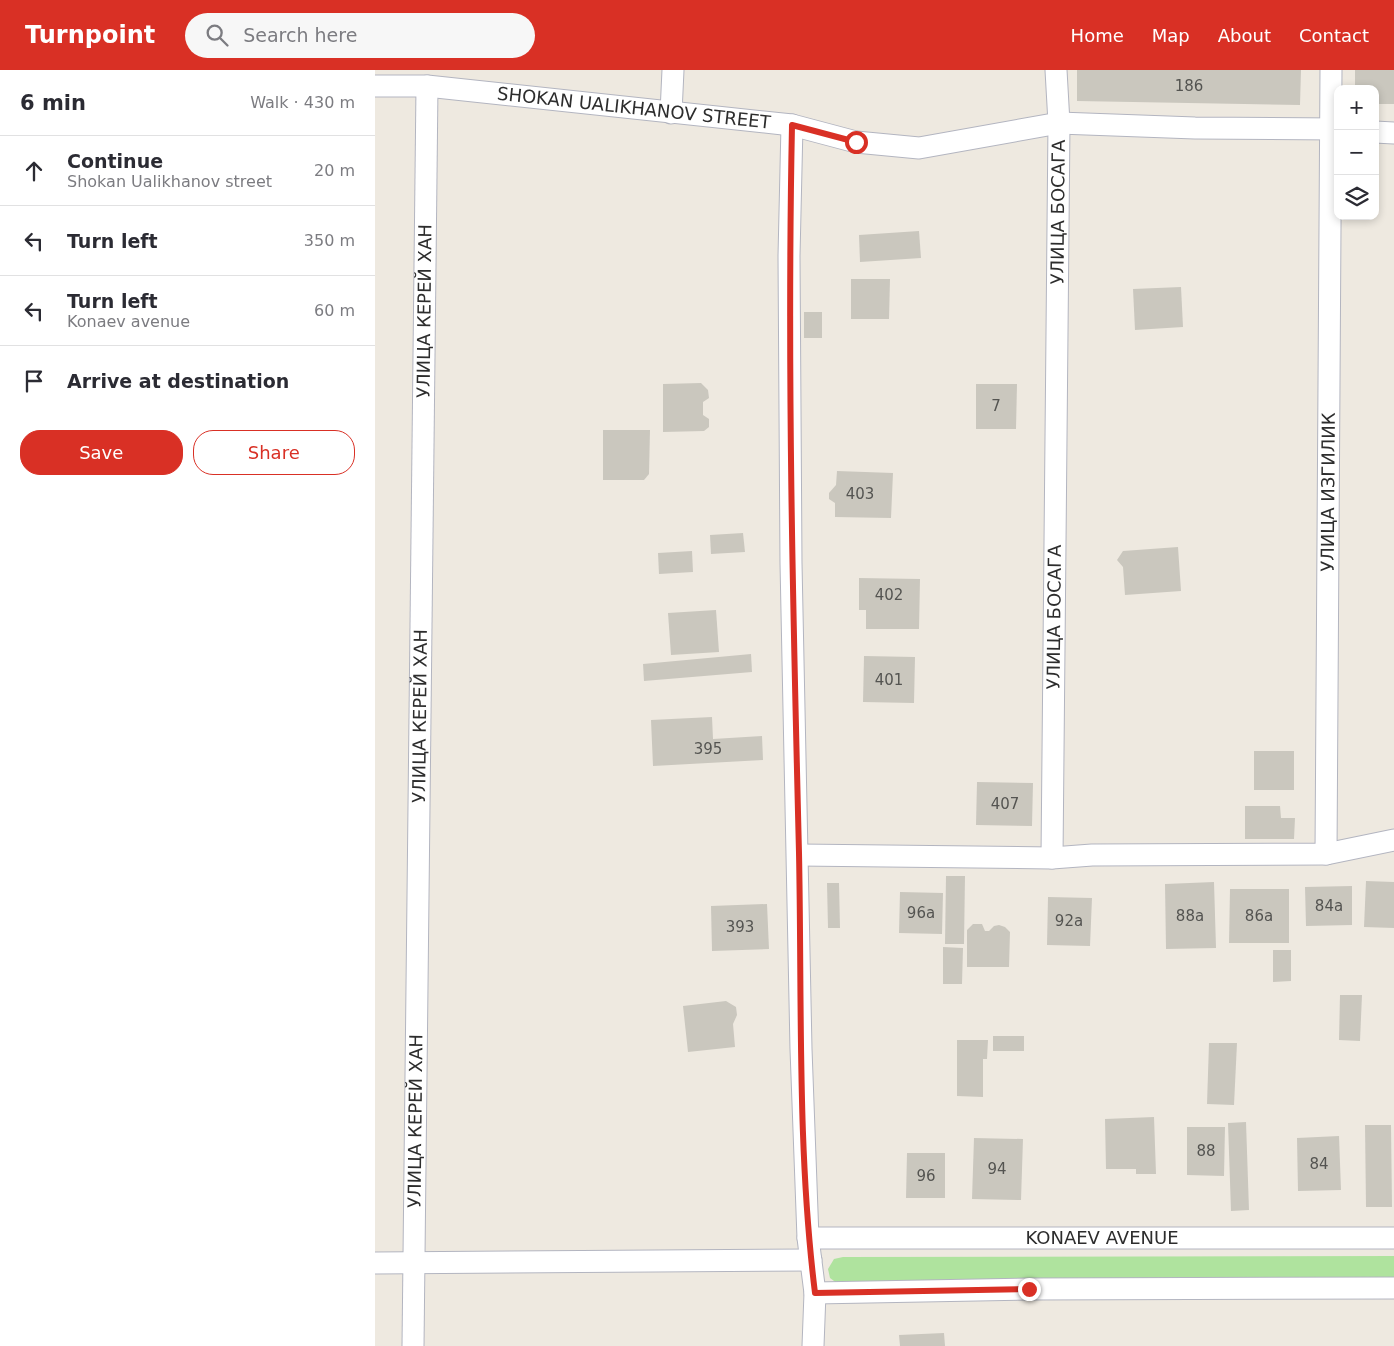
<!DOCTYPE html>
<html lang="en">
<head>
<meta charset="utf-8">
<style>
	:root { --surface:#fff; --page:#f7f7f7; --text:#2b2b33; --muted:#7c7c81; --line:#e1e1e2; --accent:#d93025 }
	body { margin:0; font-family:"DejaVu Sans",sans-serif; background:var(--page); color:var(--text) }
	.controls { position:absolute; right:15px; top:15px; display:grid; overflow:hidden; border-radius:10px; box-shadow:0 2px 8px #0003 }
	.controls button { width:45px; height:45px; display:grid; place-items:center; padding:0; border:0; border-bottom:1px solid var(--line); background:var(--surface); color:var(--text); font:25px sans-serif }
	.stop { position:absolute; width:15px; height:15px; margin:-11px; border:4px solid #d93025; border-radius:50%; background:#fff }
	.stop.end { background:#d93025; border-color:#fff; box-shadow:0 1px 5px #0008 }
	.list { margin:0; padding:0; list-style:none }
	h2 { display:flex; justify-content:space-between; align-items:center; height:65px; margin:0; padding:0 20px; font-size:21px }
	h2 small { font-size:16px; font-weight:400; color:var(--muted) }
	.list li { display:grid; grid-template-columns:32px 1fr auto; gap:15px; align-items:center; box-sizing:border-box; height:70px; padding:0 20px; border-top:1px solid var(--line) }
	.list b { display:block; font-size:19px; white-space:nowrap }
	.list p { margin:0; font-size:16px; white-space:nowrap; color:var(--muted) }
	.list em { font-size:16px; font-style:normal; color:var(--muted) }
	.actions { display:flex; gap:10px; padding:15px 20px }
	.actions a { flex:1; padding:11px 0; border:1px solid var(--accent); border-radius:20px; text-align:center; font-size:18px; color:var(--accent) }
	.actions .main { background:var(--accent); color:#fff }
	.icon { flex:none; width:28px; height:28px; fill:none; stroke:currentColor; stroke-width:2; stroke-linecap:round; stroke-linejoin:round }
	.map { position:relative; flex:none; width:1019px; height:1276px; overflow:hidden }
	header { display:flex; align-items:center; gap:30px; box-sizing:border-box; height:70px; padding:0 25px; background:var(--accent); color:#fff }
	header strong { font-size:24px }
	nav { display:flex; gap:28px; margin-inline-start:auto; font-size:18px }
	.search { width:350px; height:45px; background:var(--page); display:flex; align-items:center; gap:12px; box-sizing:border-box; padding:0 18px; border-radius:28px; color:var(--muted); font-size:19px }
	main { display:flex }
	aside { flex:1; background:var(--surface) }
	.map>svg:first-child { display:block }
</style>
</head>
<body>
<header>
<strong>Turnpoint</strong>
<div class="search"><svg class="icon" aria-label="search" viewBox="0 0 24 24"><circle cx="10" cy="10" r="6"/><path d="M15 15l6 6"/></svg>Search here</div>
<nav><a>Home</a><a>Map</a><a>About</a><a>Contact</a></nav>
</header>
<main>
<aside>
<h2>6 min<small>Walk · 430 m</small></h2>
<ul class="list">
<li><svg class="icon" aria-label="ahead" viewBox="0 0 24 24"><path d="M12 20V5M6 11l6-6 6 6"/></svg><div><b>Continue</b><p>Shokan Ualikhanov street</p></div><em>20 m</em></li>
<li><svg class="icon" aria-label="left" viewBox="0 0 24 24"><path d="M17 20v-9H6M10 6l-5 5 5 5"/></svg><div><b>Turn left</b></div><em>350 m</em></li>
<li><svg class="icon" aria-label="left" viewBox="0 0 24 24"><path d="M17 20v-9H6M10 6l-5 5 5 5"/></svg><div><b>Turn left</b><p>Konaev avenue</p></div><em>60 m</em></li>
<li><svg class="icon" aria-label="arrive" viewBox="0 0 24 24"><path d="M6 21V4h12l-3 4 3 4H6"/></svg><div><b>Arrive at destination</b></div></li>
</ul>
<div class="actions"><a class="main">Save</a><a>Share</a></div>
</aside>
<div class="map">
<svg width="1019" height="1276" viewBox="0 0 1019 1276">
	<rect width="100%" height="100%" fill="#eee9e0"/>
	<polygon fill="#afe39e" points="1019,1186 1019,1215 463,1214 455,1208 453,1199 459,1189 468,1187"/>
	<g fill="#cac7be">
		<polygon points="702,0 926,0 925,35 702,31"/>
		<polygon points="980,0 1019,0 1019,34 1000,34 1000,19 980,19"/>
		<polygon points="544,161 546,188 485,192 484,165"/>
		<polygon points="476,209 515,209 514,249 476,249"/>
		<polygon points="806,217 808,257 760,260 758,219"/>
		<rect x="429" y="242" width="18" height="26"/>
		<polygon points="326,313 333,320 334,328 328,332 328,345 334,349 334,357 329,361 288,362 288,314"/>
		<polygon points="601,314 642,314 641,359 601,359"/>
		<polygon points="228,360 275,360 274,404 269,410 228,410"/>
		<polygon points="462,401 518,403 516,448 460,447 460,433 454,429 454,423 461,415"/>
		<polygon points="368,463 370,482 336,484 335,465"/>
		<polygon points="803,477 806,521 750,525 748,497 742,490 748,481"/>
		<polygon points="317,481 318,502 284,504 283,483"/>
		<polygon points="484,508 545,509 544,559 491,559 491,540 484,540"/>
		<polygon points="341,540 344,582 296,585 293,543"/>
		<polygon points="376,584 377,602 269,611 268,594"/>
		<polygon points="489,586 540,587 539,633 488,632"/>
		<polygon points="337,647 338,669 387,666 388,690 278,696 276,650"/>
		<rect x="879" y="681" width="40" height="39"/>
		<polygon points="602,712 658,713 657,756 601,755"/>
		<polygon points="870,736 905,736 906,748 920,748 919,769 870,769"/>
		<polygon points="571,806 590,806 589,874 570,874"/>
		<polygon points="991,811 1019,812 1019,858 989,857"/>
		<polygon points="839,812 841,878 791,879 790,814"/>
		<polygon points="452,813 464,813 465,858 453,858"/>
		<polygon points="977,816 977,855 931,856 930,817"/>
		<polygon points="855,819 914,819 914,873 854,873"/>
		<polygon points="525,822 568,823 567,864 524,863"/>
		<polygon points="673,827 717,828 715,876 672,875"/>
		<polygon points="392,834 394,879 337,881 336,836"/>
		<polygon points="598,854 607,854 610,861 614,861 619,856 624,855 630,857 635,862 634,897 592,897 592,860"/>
		<polygon points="568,877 588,878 587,914 568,914"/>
		<polygon points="898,880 916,880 916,911 898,912"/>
		<polygon points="965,925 987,925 985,971 964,970"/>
		<polygon points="351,931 361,937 362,945 358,954 360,977 313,982 308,936"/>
		<rect x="618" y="966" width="31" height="15"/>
		<polygon points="582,970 613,970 612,989 608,989 608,1027 582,1026"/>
		<polygon points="834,973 862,973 859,1035 832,1034"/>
		<polygon points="779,1047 781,1104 761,1104 761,1099 731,1099 730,1049"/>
		<polygon points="871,1052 874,1140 856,1141 853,1053"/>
		<polygon points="990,1055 1016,1055 1017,1137 991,1137"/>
		<polygon points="812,1057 850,1057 849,1106 812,1105"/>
		<polygon points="964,1066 966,1120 923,1121 922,1068"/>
		<polygon points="599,1068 648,1069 646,1130 597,1129"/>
		<polygon points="532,1083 570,1083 570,1128 531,1128"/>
		<polygon points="569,1263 570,1276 525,1276 524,1265"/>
	</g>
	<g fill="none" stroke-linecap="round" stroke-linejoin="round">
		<g stroke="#b3b5c0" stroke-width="23">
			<g id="minor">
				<path id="s1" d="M 0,16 L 52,16 L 417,55 L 481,72 L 544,78 L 684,53 L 820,58 L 963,59"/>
				<polyline points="296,43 298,0"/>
				<polyline points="417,55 414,186 416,493 426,979 433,1168 440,1223 438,1276"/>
				<polyline points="1000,62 1019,63"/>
				<path id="s2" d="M 951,784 L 956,0"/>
				<polyline points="424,785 677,788 717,785 951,784 1019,770"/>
				<path id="s3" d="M 677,788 L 684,53 L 681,0"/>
				<path id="s4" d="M 433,1168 L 1019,1168"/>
				<polyline points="0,1193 436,1190"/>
				<polyline points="440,1223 654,1219 1019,1218"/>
				<path id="s5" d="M 38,1276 L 52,16"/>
			</g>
		</g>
		<use href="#minor" stroke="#fff" stroke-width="21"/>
	</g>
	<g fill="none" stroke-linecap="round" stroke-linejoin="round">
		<path stroke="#d93025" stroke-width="6" d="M 481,72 L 417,55 C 412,298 418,541 424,783 C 427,930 422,1078 440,1223 L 654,1219"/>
	</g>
	<g text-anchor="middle" stroke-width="4.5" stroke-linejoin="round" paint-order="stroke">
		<g font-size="15" fill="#545451">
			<text x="814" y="21">186</text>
			<text x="621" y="341">7</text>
			<text x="485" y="429">403</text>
			<text x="514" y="530">402</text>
			<text x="514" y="615">401</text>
			<text x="333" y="684">395</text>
			<text x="630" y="739">407</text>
			<text x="954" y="841">84а</text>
			<text x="546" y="848">96а</text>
			<text x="815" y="851">88а</text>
			<text x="884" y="851">86а</text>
			<text x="694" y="856">92а</text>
			<text x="365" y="862">393</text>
			<text x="831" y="1086">88</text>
			<text x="944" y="1099">84</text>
			<text x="622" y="1104">94</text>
			<text x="551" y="1111">96</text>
		</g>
		<g font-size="18" fill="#2d2d2d" stroke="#fff">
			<text dy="6" stroke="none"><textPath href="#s1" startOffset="260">SHOKAN UALIKHANOV STREET</textPath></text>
			<text dy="6" stroke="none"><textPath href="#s3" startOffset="646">УЛИЦА БОСАГА</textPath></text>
			<text dy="6" stroke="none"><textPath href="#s5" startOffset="1035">УЛИЦА КЕРЕЙ ХАН</textPath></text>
			<text dy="6" stroke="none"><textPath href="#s2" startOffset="362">УЛИЦА ИЗГИЛИК</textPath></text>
			<text dy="6" stroke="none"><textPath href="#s3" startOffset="241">УЛИЦА БОСАГА</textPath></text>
			<text dy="6" stroke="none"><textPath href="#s5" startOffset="630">УЛИЦА КЕРЕЙ ХАН</textPath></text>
			<text dy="6" stroke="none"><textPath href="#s5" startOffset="225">УЛИЦА КЕРЕЙ ХАН</textPath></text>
			<text dy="6" stroke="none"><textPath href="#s4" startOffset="294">KONAEV AVENUE</textPath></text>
		</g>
	</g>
</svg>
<div class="controls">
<button>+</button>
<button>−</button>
<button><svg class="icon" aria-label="layers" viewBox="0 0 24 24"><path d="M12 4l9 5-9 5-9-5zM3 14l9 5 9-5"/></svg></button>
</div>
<div class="stop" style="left:481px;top:72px"></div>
<div class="stop end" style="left:654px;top:1219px"></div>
</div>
</main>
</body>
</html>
